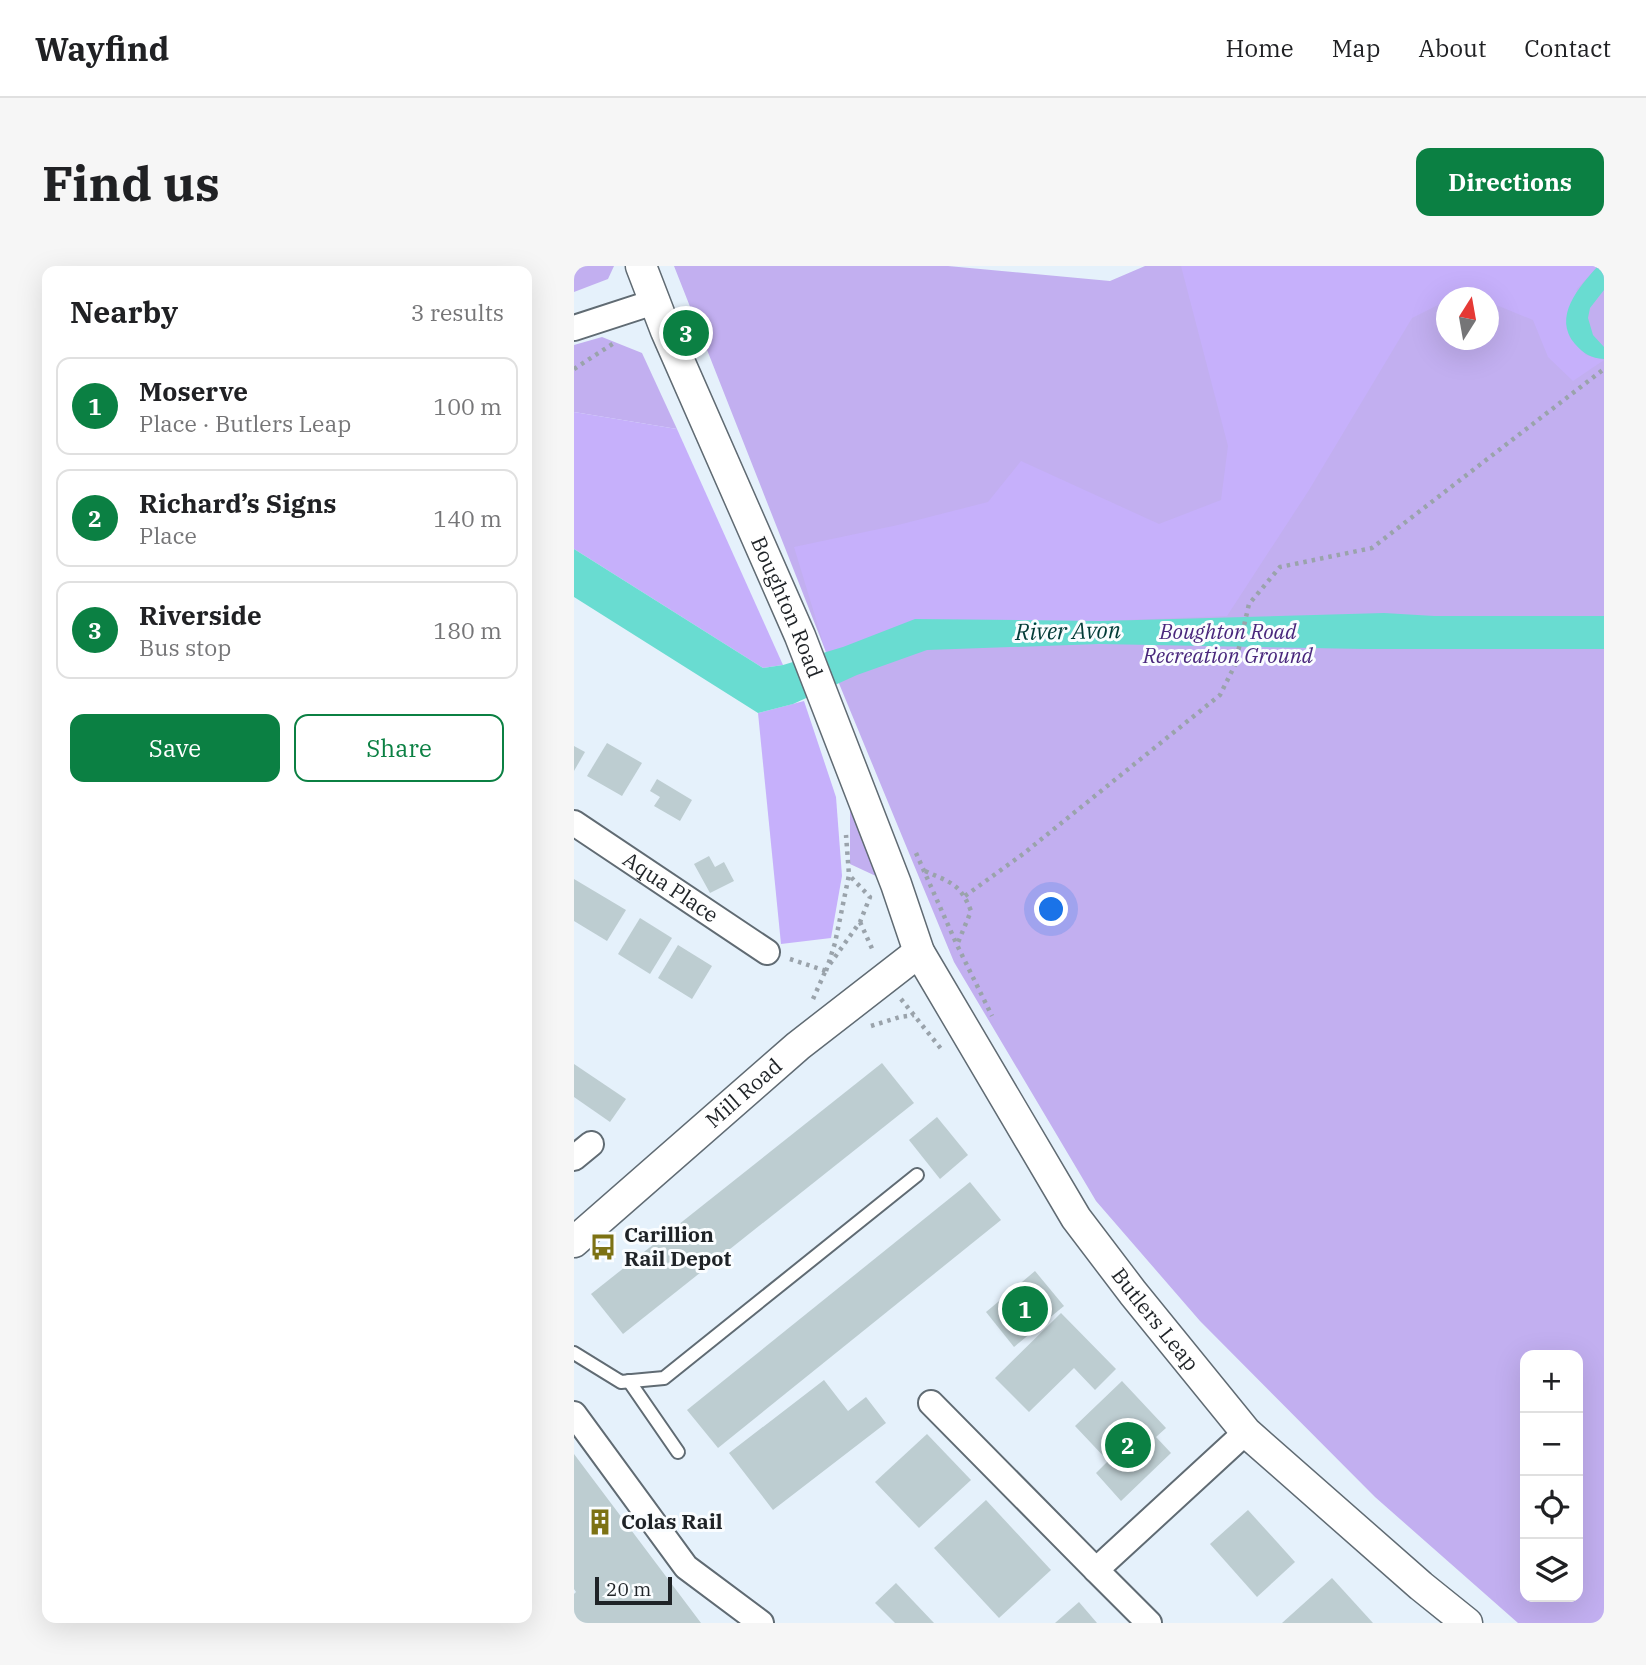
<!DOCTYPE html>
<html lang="en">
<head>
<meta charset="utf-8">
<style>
	:root { --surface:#fff; --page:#f6f6f6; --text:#202124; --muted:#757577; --line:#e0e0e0; --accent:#0b8043 }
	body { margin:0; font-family:"IBM Plex Serif",serif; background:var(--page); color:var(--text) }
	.controls { position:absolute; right:21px; bottom:21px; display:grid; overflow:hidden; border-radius:14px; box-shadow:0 7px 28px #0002 }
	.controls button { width:63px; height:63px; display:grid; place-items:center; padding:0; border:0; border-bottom:2px solid var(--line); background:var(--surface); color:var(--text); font:35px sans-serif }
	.compass { position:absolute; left:862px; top:21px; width:63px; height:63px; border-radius:50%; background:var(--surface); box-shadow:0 7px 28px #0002; rotate:11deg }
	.scale { position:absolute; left:21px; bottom:18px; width:77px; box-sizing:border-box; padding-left:7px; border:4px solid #1f2327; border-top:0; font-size:19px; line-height:24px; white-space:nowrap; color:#1f2327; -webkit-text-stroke:5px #fafdff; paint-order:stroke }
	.you { position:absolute; left:478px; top:644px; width:24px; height:24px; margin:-18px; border:5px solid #fff; border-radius:50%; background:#1a73e8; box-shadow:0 0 0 10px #1a73e833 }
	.badge { display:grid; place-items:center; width:46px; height:46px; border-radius:50%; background:var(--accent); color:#fff; font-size:23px; font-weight:700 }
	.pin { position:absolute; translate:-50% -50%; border:4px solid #fff; box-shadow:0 2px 7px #0006 }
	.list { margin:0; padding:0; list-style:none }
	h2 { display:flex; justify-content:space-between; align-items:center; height:91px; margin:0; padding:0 28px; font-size:30px }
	h2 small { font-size:23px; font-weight:400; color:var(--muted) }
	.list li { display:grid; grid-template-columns:46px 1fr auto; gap:21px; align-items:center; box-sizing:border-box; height:98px; margin:0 14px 14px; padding:0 14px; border:2px solid var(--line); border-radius:14px }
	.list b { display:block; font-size:26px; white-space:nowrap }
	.list p { margin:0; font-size:23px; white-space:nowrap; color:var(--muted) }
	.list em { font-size:23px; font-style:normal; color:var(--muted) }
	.actions { display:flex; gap:14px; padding:21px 28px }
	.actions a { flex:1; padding:16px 0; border:2px solid var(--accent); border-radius:14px; text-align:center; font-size:24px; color:var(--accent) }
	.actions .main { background:var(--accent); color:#fff }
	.icon { flex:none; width:38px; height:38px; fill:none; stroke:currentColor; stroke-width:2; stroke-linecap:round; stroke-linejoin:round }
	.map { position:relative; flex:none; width:1030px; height:1357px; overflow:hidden; border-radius:14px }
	header { display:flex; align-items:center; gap:42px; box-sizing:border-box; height:98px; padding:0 35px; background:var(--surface); border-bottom:2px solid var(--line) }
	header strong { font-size:33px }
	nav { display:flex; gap:38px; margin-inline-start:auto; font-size:24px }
	.intro { display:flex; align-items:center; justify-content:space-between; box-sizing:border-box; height:168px; padding:0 42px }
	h1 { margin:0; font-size:49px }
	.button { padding:18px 32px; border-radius:14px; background:var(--accent); color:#fff; font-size:24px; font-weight:700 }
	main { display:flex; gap:42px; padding:0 42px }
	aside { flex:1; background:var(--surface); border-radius:14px; box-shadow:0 7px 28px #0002 }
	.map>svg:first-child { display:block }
</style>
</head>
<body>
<header>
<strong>Wayfind</strong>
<nav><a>Home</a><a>Map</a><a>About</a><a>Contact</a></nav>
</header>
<div class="intro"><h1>Find us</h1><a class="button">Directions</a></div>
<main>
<aside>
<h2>Nearby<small>3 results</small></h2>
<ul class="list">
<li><span class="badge">1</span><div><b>Moserve</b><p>Place · Butlers Leap</p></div><em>100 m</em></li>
<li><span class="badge">2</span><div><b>Richard’s Signs</b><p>Place</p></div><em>140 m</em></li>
<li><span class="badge">3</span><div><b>Riverside</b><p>Bus stop</p></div><em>180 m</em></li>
</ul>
<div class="actions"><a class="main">Save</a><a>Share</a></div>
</aside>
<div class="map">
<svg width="1030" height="1357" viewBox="0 0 1030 1357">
	<rect width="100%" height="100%" fill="#e5f1fb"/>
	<g fill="#c2aff0" fill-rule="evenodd">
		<polygon points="0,0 40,0 34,13 0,26"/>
		<path d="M 100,0 L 374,0 L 536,15 L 571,0 L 1030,0 L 1030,1357 L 944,1357 L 801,1231 L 626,1055 L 522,935 L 380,696 L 252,386 ZM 872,32 L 914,32 L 914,74 L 872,74 ZM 951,1089 L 1004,1089 L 1004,1331 L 951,1331 Z"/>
		<polygon points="28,71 68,87 103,163 0,146 0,79"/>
		<polygon points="276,544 304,611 276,598"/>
	</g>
	<g fill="#c6b0fb">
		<polygon points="607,0 1024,0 1003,23 995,70 1012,89 1030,94 999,115 974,91 959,54 915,36 914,32 904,31 891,26 880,31 872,32 872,35 838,52 735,224 653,350 527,355 269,381 252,386 220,281 324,259 414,236 447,195 585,258 647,234 654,180"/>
		<polygon points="0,146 103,163 209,399 189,402 0,283"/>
		<polygon points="230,435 262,531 268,610 257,672 207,678 184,447"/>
	</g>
	<g fill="#69dcd1">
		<path d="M 1024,0 L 1030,0 L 1030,24 L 1016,42 L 1014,52 L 1019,69 L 1030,81 L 1030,93 C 1017,92 1010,88 1001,78 C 978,51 1005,21 1024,0 Z"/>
		<polygon points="0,283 189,402 209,399 269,381 341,353 527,355 810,347 860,350 1030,350 1030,383 790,383 525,378 353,384 283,409 219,438 184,447 0,331"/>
	</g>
	<g fill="#bdcdd1">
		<polygon points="33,477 68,497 48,530 13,510"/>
		<polygon points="0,480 11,486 0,505"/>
		<polygon points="83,513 118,534 106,555 80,540 86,531 76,525"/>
		<polygon points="135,590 141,601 150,596 160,615 136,627 120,598"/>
		<polygon points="0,613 52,644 33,675 0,655"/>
		<polygon points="66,652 98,672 76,708 44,688"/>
		<polygon points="104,679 138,700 118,733 84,712"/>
		<polygon points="308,797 340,837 49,1068 17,1028"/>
		<polygon points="0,798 52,833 36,856 0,831"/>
		<polygon points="363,851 394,889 366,913 335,874"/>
		<polygon points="396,916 427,954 144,1182 113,1144"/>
		<polygon points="461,1005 490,1040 440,1081 412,1046"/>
		<polygon points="487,1047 542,1103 521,1124 500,1102 455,1146 421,1112"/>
		<polygon points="250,1114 274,1145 292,1131 312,1157 199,1244 155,1187"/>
		<polygon points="548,1115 592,1162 582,1171 597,1187 547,1235 522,1207 534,1195 501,1160"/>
		<polygon points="353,1168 397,1214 345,1262 301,1216"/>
		<polygon points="0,1188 127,1357 0,1357 0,1328 2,1326 0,1323"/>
		<polygon points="412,1234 477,1304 425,1352 360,1282"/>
		<polygon points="674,1244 721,1296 683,1331 636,1278"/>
		<polygon points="758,1312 799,1357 708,1357"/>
		<polygon points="322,1317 360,1357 321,1357 301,1337"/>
		<polygon points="505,1336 523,1357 481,1357"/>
	</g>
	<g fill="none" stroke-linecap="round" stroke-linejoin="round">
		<g stroke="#606b73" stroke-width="16">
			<g id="service">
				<polyline points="0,1087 47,1116 90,1112 343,909"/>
				<polyline points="55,1115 104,1186"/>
			</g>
		</g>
		<g stroke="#606b73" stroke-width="28">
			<g id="minor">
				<polyline points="0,62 80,36"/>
				<path id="s1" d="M 0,557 L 193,686"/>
				<polyline points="0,892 17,878"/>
				<polyline points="357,1137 522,1304 672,1166"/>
				<polyline points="0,1148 112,1301 187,1357"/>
				<polyline points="522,1304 575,1357"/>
			</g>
		</g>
		<g stroke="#606b73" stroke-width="33">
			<g id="tertiary">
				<path id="s2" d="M 67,0 L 92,65 L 226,370 L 322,618 L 345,686 L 502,952 L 559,1027 L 672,1166 L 847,1320 L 893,1357"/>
				<path id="s3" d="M 0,976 L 224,780 L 345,686"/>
			</g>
		</g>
		<g stroke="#9aa3ab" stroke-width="4.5" stroke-dasharray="3.5 5" stroke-linecap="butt">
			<polyline points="0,103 40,77"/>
			<polyline points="342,587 383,679"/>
			<path d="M 351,605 C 377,617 386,617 397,645 L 383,679 L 418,750"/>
			<polyline points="391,630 449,588 646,429 661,399 675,338 706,301 798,282 1030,103"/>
			<polyline points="286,656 300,687"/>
			<polyline points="216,693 252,705"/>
			<polyline points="256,698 286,656 296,631 275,609"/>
			<polyline points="252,705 261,677 275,609 272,569"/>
			<polyline points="239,733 251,706"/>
			<polyline points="327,733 368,784"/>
			<polyline points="297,760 326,751 340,749"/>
		</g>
		<use href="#service" stroke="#fff" stroke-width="12"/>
		<use href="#minor" stroke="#fff" stroke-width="24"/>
		<use href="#tertiary" stroke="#fff" stroke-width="30"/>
	</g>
	<defs>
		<g id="bus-bare" transform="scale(2.1)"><path d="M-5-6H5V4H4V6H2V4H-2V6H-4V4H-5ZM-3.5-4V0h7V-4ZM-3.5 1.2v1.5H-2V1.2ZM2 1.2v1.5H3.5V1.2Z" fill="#7c7214" stroke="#fafdff" stroke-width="2.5" paint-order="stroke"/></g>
		<g id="building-bare" transform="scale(2.1)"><path d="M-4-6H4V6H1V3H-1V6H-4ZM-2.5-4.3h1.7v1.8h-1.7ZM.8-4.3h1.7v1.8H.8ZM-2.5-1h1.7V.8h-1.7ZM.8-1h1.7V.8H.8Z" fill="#7c7214" stroke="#fafdff" stroke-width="2.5" paint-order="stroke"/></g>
	</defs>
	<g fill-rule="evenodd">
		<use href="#bus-bare" x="29" y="981"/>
		<use href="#building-bare" x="26" y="1256"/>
	</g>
	<g text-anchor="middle" stroke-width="6" stroke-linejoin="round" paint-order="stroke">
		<g font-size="21" fill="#1f2327" stroke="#fafdff">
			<text dy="7" stroke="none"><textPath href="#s2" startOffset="371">Boughton Road</textPath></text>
			<text dy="7" stroke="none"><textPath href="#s1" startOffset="116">Aqua Place</textPath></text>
			<text dy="7" stroke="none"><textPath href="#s3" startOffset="226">Mill Road</textPath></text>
			<text dy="7" stroke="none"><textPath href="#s2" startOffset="1178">Butlers Leap</textPath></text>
		</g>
		<g font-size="21" font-style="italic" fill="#49277c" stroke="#fafdff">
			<text x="654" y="373">Boughton Road<tspan x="654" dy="24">Recreation Ground</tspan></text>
		</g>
		<g font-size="21" font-weight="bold" fill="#1f2327" stroke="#fafdff" text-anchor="start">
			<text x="50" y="976">Carillion<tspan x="50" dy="24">Rail Depot</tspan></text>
			<text x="47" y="1263">Colas Rail</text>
		</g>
		<g font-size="23" font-style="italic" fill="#023b37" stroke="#fafdff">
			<text transform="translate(494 365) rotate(-1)" y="8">River Avon</text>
		</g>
	</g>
</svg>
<div class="controls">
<button>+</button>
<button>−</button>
<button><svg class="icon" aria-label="locate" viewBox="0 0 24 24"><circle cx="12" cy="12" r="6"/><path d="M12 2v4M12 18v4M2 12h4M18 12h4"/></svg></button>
<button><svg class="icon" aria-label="layers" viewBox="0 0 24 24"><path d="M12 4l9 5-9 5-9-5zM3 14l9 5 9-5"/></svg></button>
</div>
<svg class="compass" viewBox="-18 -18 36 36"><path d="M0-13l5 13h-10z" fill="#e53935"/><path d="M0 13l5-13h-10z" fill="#757577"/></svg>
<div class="scale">20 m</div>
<div class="you"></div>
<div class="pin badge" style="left:451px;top:1043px">1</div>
<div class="pin badge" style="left:554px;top:1179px">2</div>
<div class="pin badge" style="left:112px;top:67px">3</div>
</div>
</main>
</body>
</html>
